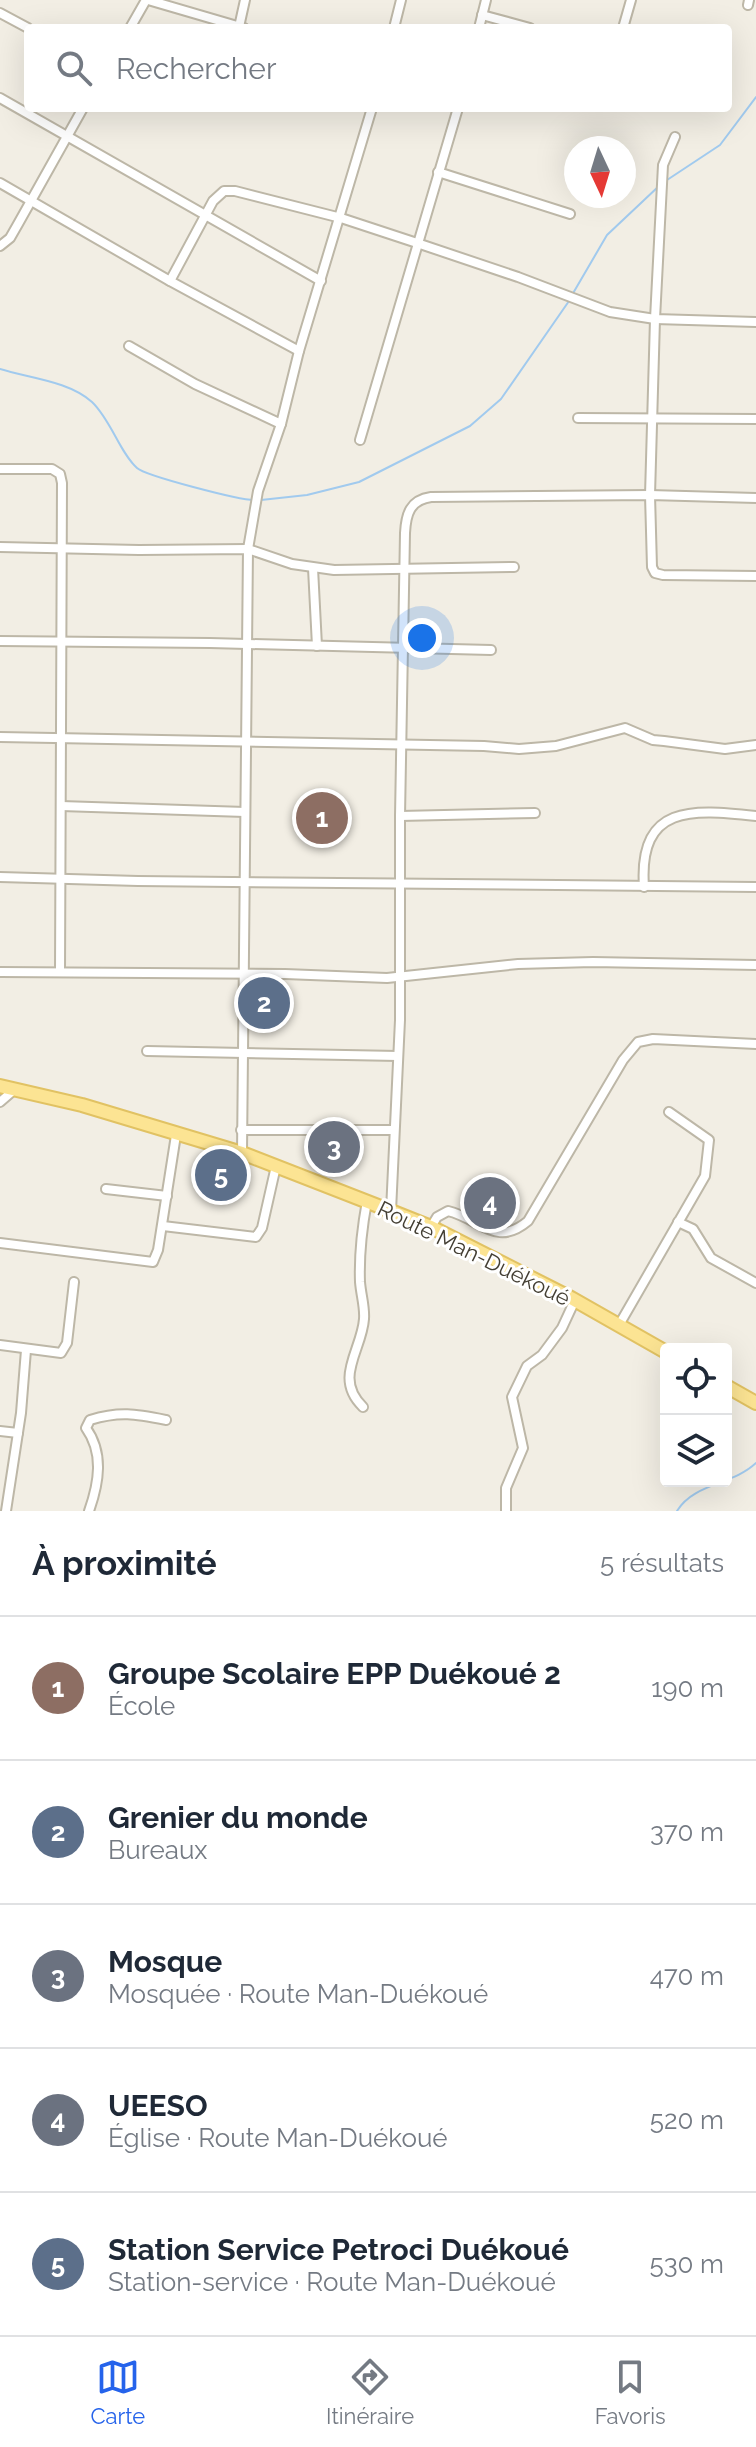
<!DOCTYPE html>
<html lang="fr">
<head>
<meta charset="utf-8">
<style>
	:root { --surface:#fff; --page:#f6f6f7; --text:#1f2937; --muted:#747a83; --line:#e0e1e3; --accent:#2563eb }
	body { margin:0; font-family:Raleway,sans-serif; background:var(--page); color:var(--text) }
	.controls { position:absolute; right:24px; bottom:24px; display:grid; overflow:hidden; border-radius:8px; box-shadow:0 8px 32px #0002 }
	.controls button { width:72px; height:72px; display:grid; place-items:center; padding:0; border:0; border-bottom:2px solid var(--line); background:var(--surface); color:var(--text); font:40px sans-serif }
	.compass { position:absolute; left:564px; top:136px; width:72px; height:72px; border-radius:50%; background:var(--surface); box-shadow:0 8px 32px #0002; rotate:176deg }
	.you { position:absolute; left:422px; top:638px; width:28px; height:28px; margin:-20px; border:6px solid #fff; border-radius:50%; background:#1a73e8; box-shadow:0 0 0 12px #1a73e833 }
	.badge { display:grid; place-items:center; width:52px; height:52px; border-radius:50%; background:var(--accent); color:#fff; font-size:26px; font-weight:700 }
	.pin { position:absolute; translate:-50% -50%; border:4px solid #fff; box-shadow:0 2px 8px #0006 }
	.list { margin:0; padding:0; list-style:none }
	h2 { display:flex; justify-content:space-between; align-items:center; height:104px; margin:0; padding:0 32px; font-size:34px }
	h2 small { font-size:26px; font-weight:400; color:var(--muted) }
	.list li { display:grid; grid-template-columns:52px 1fr auto; gap:24px; align-items:center; box-sizing:border-box; height:144px; padding:0 32px; border-top:2px solid var(--line) }
	.list b { display:block; font-size:30px; white-space:nowrap }
	.list p { margin:0; font-size:26px; white-space:nowrap; color:var(--muted) }
	.list em { font-size:26px; font-style:normal; color:var(--muted) }
	.icon { flex:none; width:44px; height:44px; fill:none; stroke:currentColor; stroke-width:2; stroke-linecap:round; stroke-linejoin:round }
	.map { position:relative; flex:none; width:756px; height:1511px; overflow:hidden }
	.search { position:absolute; background:var(--surface); box-shadow:0 8px 32px #0002; left:24px; right:24px; top:24px; height:88px; display:flex; align-items:center; gap:20px; box-sizing:border-box; padding:0 28px; border-radius:8px; color:var(--muted); font-size:30px }
	.sheet { height:824px; background:var(--surface) }
	nav { display:flex; justify-content:space-around; align-items:center; box-sizing:border-box; height:112px; border-top:2px solid var(--line); background:var(--surface); font-size:22px; color:var(--muted) }
	nav a { display:grid; justify-items:center; gap:4px }
	nav .on { color:var(--accent) }
	.map>svg:first-child { display:block }
</style>
</head>
<body>
<div class="map">
<svg width="756" height="1511" viewBox="0 0 756 1511">
	<rect width="100%" height="100%" fill="#f2eee4"/>
	<g fill="none" stroke-linecap="round" stroke-linejoin="round">
		<g stroke="#a1caee" stroke-width="2">
			<polyline points="664,182 720,145 756,97"/>
			<polyline points="572,295 607,235 659,186"/>
			<path d="M 0,369 C 29,378 69,381 92,402 C 111,420 120,453 137,468 C 146,476 239,500 254,500"/>
			<polyline points="261,500 307,495 359,482 470,426 501,399 569,301"/>
			<path d="M 677,1511 C 694,1483 733,1485 756,1463"/>
		</g>
		<g stroke="#bdb7a7" stroke-width="12">
			<g id="street">
				<polyline points="148,0 244,28"/>
				<polyline points="748,5 749,0"/>
				<polyline points="0,13 28,28"/>
				<polyline points="482,15 530,28"/>
				<polyline points="239,27 245,0"/>
				<polyline points="130,28 146,0"/>
				<polyline points="394,28 401,0"/>
				<polyline points="479,28 486,0"/>
				<polyline points="623,28 631,0"/>
				<polyline points="0,98 321,281"/>
				<polyline points="675,137 663,165 655,319 650,495 652,567 655,573 663,575 756,576"/>
				<polyline points="438,172 570,214"/>
				<polyline points="0,183 170,281 299,351"/>
				<polyline points="0,246 10,238 18,224 83,108"/>
				<polyline points="170,281 213,201 224,191 235,191 341,218 417,243 518,277 610,312 655,319 756,322"/>
				<polyline points="129,346 195,384 281,424"/>
				<polyline points="578,418 756,419"/>
				<polyline points="360,440 458,108"/>
				<polyline points="0,469 52,469 60,474 62,483 60,971"/>
				<polyline points="0,547 139,550 248,549 292,564 334,570 514,567"/>
				<polyline points="313,568 317,646"/>
				<polyline points="0,641 210,643 491,650"/>
				<polyline points="0,737 484,746 519,749 556,746 625,728 653,740 664,741 725,749 756,745"/>
				<polyline points="61,806 245,812"/>
				<polyline points="400,816 535,813"/>
				<polyline points="0,877 138,881 756,887"/>
				<path d="M 644,887 C 638,804 692,809 756,816"/>
				<polyline points="0,972 285,974 387,978 518,964 593,962 756,965"/>
				<polyline points="147,1051 398,1056"/>
				<polyline points="0,1102 15,1089"/>
				<polyline points="241,1130 394,1130"/>
				<polyline points="242,1153 248,549 258,491 281,424 299,351 372,108"/>
				<polyline points="106,1189 167,1196"/>
				<path d="M 391,1211 L 400,1020 L 400,816 L 405,533 C 406,514 410,500 431,497 L 650,495 L 756,498"/>
				<polyline points="678,1222 693,1229 711,1258 756,1283"/>
				<polyline points="163,1226 256,1237 262,1228 276,1166"/>
				<path d="M 431,1227 L 437,1217 L 448,1211 C 481,1219 496,1248 528,1221 L 623,1060 L 638,1042 L 653,1039 L 756,1044"/>
				<polyline points="0,1243 153,1262 158,1250 176,1135"/>
				<polyline points="619,1325 705,1176 709,1140 669,1112"/>
				<polyline points="0,1345 61,1353 67,1343 74,1282"/>
				<path d="M 363,1407 C 333,1378 362,1350 364,1319 C 365,1307 361,1295 360,1282 C 359,1255 362,1228 367,1201"/>
				<polyline points="0,1431 18,1433"/>
				<polyline points="6,1511 21,1413 26,1350"/>
				<path d="M 89,1511 C 99,1483 104,1453 86,1428 L 90,1420 C 120,1411 135,1414 166,1420"/>
				<polyline points="506,1511 506,1488 523,1448 512,1397 527,1366 542,1355 562,1328 575,1300"/>
			</g>
		</g>
		<g stroke="#e1c263" stroke-width="16">
			<g id="primary">
				<polyline points="0,1086 82,1105 242,1153 391,1211 431,1227 571,1298 666,1352"/>
				<polyline points="726,1386 756,1403"/>
			</g>
		</g>
		<use href="#street" stroke="#fff" stroke-width="8"/>
		<use href="#primary" stroke="#fce493" stroke-width="12"/>
	</g>
	<g text-anchor="middle" stroke-width="6" stroke-linejoin="round" paint-order="stroke">
		<g font-size="22" fill="#443f34" stroke="#fff">
			<text transform="translate(474 1253) rotate(26)" y="8">Route Man-Duékoué</text>
		</g>
	</g>
</svg>
<div class="controls">
<button><svg class="icon" aria-label="locate" viewBox="0 0 24 24"><circle cx="12" cy="12" r="6"/><path d="M12 2v4M12 18v4M2 12h4M18 12h4"/></svg></button>
<button><svg class="icon" aria-label="layers" viewBox="0 0 24 24"><path d="M12 4l9 5-9 5-9-5zM3 14l9 5 9-5"/></svg></button>
</div>
<svg class="compass" viewBox="-18 -18 36 36"><path d="M0-13l5 13h-10z" fill="#e53935"/><path d="M0 13l5-13h-10z" fill="#747a83"/></svg>
<div class="you"></div>
<div class="pin badge" style="left:322px;top:818px;background:#8d6e63">1</div>
<div class="pin badge" style="left:264px;top:1003px;background:#5c6f8a">2</div>
<div class="pin badge" style="left:334px;top:1147px;background:#6b7280">3</div>
<div class="pin badge" style="left:490px;top:1203px;background:#6b7280">4</div>
<div class="pin badge" style="left:221px;top:1175px;background:#5c6f8a">5</div>
<div class="search"><svg class="icon" aria-label="search" viewBox="0 0 24 24"><circle cx="10" cy="10" r="6"/><path d="M15 15l6 6"/></svg>Rechercher</div>
</div>
<section class="sheet">
<h2>À proximité<small>5 résultats</small></h2>
<ul class="list">
<li><span class="badge" style="background:#8d6e63">1</span><div><b>Groupe Scolaire EPP Duékoué 2</b><p>École</p></div><em>190 m</em></li>
<li><span class="badge" style="background:#5c6f8a">2</span><div><b>Grenier du monde</b><p>Bureaux</p></div><em>370 m</em></li>
<li><span class="badge" style="background:#6b7280">3</span><div><b>Mosque</b><p>Mosquée · Route Man-Duékoué</p></div><em>470 m</em></li>
<li><span class="badge" style="background:#6b7280">4</span><div><b>UEESO</b><p>Église · Route Man-Duékoué</p></div><em>520 m</em></li>
<li><span class="badge" style="background:#5c6f8a">5</span><div><b>Station Service Petroci Duékoué</b><p>Station-service · Route Man-Duékoué</p></div><em>530 m</em></li>
</ul>
</section>
<nav>
<a class="on"><svg class="icon" aria-label="map" viewBox="0 0 24 24"><path d="M3 6l6-2 6 2 6-2v14l-6 2-6-2-6 2zM9 4v14M15 6v14"/></svg>Carte</a>
<a><svg class="icon" aria-label="directions" viewBox="0 0 24 24"><path d="M12 3l9 9-9 9-9-9zM9 14v-3h6M13 9l2 2-2 2"/></svg>Itinéraire</a>
<a><svg class="icon" aria-label="saved" viewBox="0 0 24 24"><path d="M7 4h10v16l-5-4-5 4z"/></svg>Favoris</a>
</nav>
</body>
</html>
